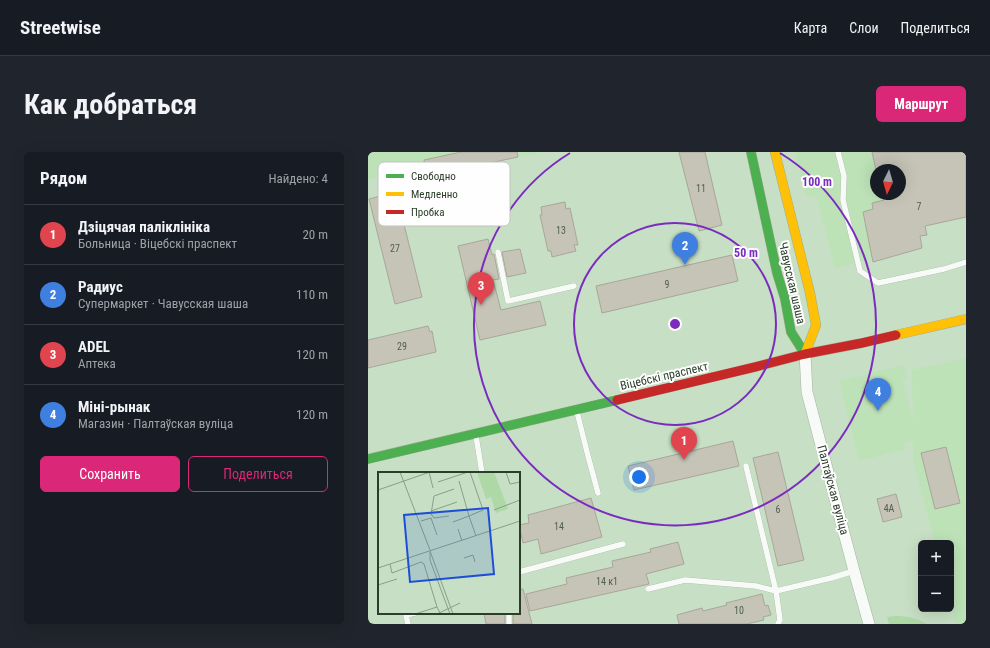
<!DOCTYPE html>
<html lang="ru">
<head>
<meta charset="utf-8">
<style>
	:root { --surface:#171b24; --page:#20242c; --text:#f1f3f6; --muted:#9ea1a6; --line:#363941; --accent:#db2777 }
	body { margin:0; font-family:"Roboto Condensed",sans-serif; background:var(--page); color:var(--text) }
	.controls { position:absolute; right:12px; bottom:12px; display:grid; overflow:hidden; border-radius:6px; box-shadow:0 4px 16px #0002 }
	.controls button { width:36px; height:36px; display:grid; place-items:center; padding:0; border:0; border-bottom:1px solid var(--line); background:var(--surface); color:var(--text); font:20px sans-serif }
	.compass { position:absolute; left:502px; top:12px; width:36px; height:36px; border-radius:50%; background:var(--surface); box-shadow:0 4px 16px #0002; rotate:185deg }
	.you { position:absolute; left:271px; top:325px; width:14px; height:14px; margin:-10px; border:3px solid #fff; border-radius:50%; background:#1a73e8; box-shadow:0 0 0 6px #1a73e833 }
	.badge { display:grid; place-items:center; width:26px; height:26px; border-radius:50%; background:var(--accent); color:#fff; font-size:13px; font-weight:700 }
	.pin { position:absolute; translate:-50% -33px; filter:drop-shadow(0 1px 2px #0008) }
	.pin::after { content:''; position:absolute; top:21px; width:14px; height:12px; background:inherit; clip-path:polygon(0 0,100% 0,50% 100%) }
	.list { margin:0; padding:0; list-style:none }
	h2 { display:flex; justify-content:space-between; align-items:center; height:52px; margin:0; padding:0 16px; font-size:17px }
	h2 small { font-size:13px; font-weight:400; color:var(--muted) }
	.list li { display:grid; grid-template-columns:26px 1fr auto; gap:12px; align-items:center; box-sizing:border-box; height:60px; padding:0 16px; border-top:1px solid var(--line) }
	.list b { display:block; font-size:15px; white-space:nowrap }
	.list p { margin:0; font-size:13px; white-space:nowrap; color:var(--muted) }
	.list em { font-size:13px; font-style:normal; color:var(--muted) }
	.actions { display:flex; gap:8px; padding:12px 16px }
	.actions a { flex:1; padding:9px 0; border:1px solid var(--accent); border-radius:6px; text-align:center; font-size:14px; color:var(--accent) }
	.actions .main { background:var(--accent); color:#fff }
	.map { position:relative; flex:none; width:598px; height:472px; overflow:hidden; border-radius:6px }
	header { display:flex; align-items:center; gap:24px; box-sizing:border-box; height:56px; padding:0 20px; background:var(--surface); border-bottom:1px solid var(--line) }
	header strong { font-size:19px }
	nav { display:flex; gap:22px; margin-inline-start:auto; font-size:14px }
	.intro { display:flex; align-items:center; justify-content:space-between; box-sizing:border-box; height:96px; padding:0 24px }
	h1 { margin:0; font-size:28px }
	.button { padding:10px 18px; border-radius:6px; background:var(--accent); color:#fff; font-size:14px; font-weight:700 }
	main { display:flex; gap:24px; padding:0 24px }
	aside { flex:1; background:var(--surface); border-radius:6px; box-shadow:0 4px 16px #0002 }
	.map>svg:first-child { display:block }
</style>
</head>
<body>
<header>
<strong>Streetwise</strong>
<nav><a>Карта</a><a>Слои</a><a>Поделиться</a></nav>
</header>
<div class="intro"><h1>Как добраться</h1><a class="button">Маршрут</a></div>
<main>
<aside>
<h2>Рядом<small>Найдено: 4</small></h2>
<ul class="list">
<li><span class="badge" style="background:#e0444e">1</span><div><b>Дзіцячая паліклініка</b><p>Больница · Віцебскі праспект</p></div><em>20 m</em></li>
<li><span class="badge" style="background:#3f7fe0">2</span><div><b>Радиус</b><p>Супермаркет · Чавусская шаша</p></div><em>110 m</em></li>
<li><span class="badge" style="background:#e0444e">3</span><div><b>ADEL</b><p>Аптека</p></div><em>120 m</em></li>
<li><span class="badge" style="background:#3f7fe0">4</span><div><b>Міні-рынак</b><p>Магазин · Палтаўская вуліца</p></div><em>120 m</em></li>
</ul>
<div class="actions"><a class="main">Сохранить</a><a>Поделиться</a></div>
</aside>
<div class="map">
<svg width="598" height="472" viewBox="0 0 598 472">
	<rect width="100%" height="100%" fill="#c7dfc4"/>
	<g fill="#bde2b7" fill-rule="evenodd">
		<polygon points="0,0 173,0 41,28 37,19 0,27"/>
		<path d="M 427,0 L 598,0 L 598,65 L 557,74 L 559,83 L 552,84 L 554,96 L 506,110 L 504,107 L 467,116 L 448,43 L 438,45 ZM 508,18 L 532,18 L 532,42 L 508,42 Z"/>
		<polygon points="598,206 598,472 588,472 583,453 583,391 567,391 545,307 545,289 536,291 538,297 491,309 471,229 536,213 539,229 533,224 545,269 544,218"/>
	</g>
	<path fill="#aed9a7" d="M 527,464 C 539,464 549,466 559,472 L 521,472 L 519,465 Z"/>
	<g fill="#c6c4b7" stroke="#a8a69a">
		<polygon points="93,0 149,0 150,5 60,24 56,8"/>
		<polygon points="311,0 337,0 354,73 331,79"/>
		<polygon points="504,0 598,0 598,65 557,74 559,83 552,84 554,96 505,110 495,60 505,57 504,51 516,48 514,42 532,42 532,18 508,18"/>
		<polygon points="28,40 54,145 27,152 1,47"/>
		<polygon points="197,50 198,57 202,56 210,93 206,93 208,99 184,105 183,99 180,99 172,63 174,63 173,55"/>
		<polygon points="120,87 124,103 126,102 131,127 125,128 133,158 172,149 178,173 112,188 90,94"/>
		<polygon points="152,97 158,121 139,125 134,100"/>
		<polygon points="364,103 370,129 234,161 228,134"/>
		<polygon points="60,174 62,180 64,179 68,200 0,216 0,188"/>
		<polygon points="365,289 371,314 266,338 260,314"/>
		<polygon points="578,295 592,351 567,357 553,301"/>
		<polygon points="410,300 436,408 410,414 385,306"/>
		<polygon points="528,342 534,365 515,370 509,347"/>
		<polygon points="223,346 234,385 173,402 170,387 155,391 151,373 161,371 160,363"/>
		<polygon points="310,390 316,412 278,422 281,432 162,459 158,442 199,432 198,426 245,415 244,409 283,400 282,397"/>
		<polygon points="151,437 155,437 164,472 145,472 145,461 151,461"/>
		<polygon points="394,442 397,454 400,453 403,463 395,465 396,468 379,472 311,472 309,463 334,456 335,459 359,453 358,451"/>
		<polygon points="116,461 137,461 137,472 118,472"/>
	</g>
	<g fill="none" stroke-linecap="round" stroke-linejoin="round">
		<g stroke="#a2b49f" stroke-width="6">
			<g id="lane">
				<polyline points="470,0 476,24 475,48 492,119 510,131 576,117 598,110"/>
				<polyline points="130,100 140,149 206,134"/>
				<polyline points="209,260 220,304 230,341"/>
				<polyline points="108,284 114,321"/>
				<polyline points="378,314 408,439 463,426 486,419"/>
				<polyline points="151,420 255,392"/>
				<polyline points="280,437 317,428 388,434 408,439 412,468 410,472"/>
				<polyline points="141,461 141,472"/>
				<polyline points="40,472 38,463 47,461"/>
			</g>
		</g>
		<g stroke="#a2b49f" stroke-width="12">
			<polyline id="street" points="437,202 439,240 486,419 501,472"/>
		</g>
		<g stroke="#a4aa92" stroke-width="10">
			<g id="fast">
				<polyline points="383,0 409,121 417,147 423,180 437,202"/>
				<polyline points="0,307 249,248"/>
			</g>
		</g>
		<g stroke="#a4aa92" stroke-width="10">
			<g id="slow">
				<polyline points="407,0 442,141 448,173 437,202"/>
				<polyline points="528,183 598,167"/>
			</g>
		</g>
		<g stroke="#a4aa92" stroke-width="10">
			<polyline id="jam" points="249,248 387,215 437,202 494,191 528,183"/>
		</g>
		<use href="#lane" stroke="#f7faf6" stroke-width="5.5"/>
		<use href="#street" stroke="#f7faf6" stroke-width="11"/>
		<use href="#fast" stroke="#4caf50" stroke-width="9"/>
		<use href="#slow" stroke="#ffc107" stroke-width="9"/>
		<use href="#jam" stroke="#c62828" stroke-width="9"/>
	</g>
	<g fill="none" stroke="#7b2cbf" stroke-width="2">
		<circle cx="307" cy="172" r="101"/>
		<path d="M412 1A201 201 0 1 1 202 1"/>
	</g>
	<g text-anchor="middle" stroke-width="4" stroke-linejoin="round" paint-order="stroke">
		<g font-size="10" fill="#52604d">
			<text x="333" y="40">11</text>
			<text x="551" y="58">7</text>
			<text x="193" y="82">13</text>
			<text x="27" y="100">27</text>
			<text x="299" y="136">9</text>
			<text x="34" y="198">29</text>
			<text x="521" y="360">4А</text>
			<text x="410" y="361">6</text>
			<text x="191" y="378">14</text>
			<text x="239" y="433">14 к1</text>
			<text x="371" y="462">10</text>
		</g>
		<g font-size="12" fill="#2c3e2a" stroke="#fefefe">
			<text transform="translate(424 131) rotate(77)" y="4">Чавусская шаша</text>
			<text transform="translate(296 224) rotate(-13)" y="4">Віцебскі праспект</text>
			<text transform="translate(465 338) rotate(75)" y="4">Палтаўская вуліца</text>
		</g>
	</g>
	<g transform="translate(10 320)">
		<rect width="142" height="142" fill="#c7dfc4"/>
		<path d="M 99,0 L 116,0 L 130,37 L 118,41 L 113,25 L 108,27 Z" fill="#aed9a7"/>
		<path fill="none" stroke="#899f86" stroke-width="1" d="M 22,0 L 52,78M 51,0 L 55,16M 92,0 L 105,38 L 91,44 L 98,64M 128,0 L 132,12 L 142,10M 60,10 L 90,0M 0,18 L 52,0M 116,38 L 142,28M 53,39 L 79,30M 71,44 L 56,46 L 53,42 L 56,24 L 76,17M 43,49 L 53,46 L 59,63M 75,50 L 91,44 L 81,9M 80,57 L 84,69M 52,79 L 75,142M 52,80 L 52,88 L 72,142M 86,86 L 95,83 L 97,90M 12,92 L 14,101 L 43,90 L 46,92 L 59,135M 0,96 L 142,49M 0,113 L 19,107M 37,142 L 59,135 L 62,141M 59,142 L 82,131"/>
		<path fill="#1d4ed8" fill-opacity="0.15" stroke="#1d4ed8" stroke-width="2" d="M 110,36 L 116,102 L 32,110 L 26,43 Z"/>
		<rect width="142" height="142" fill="none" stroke="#2c3e2a" stroke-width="2"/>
	</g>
	<rect x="10" y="10" width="132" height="64" rx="6" fill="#fefefe" stroke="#bfc4be" stroke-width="1"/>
	<rect x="18" y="22" width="18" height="4" fill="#4caf50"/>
	<rect x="18" y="40" width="18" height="4" fill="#ffc107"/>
	<rect x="18" y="58" width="18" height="4" fill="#c62828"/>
	<g font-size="11" fill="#2c3e2a">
		<text x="43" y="28">Свободно</text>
		<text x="43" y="46">Медленно</text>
		<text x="43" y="64">Пробка</text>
	</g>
	<circle cx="307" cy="172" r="6" fill="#7b2cbf" stroke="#fefefe" stroke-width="2"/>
	<g font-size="12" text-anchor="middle" font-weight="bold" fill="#7b2cbf" stroke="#fefefe" stroke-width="4" stroke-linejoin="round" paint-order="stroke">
		<text x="449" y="34">100 m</text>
		<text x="378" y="105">50 m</text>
	</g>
</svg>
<div class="controls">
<button>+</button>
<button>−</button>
</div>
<svg class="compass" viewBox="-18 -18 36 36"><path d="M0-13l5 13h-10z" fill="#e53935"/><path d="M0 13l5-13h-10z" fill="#9ea1a6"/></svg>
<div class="you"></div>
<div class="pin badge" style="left:316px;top:308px;background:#e0444e">1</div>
<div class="pin badge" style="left:317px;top:113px;background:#3f7fe0">2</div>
<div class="pin badge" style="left:113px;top:153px;background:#e0444e">3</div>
<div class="pin badge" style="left:510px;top:259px;background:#3f7fe0">4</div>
</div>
</main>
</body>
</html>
